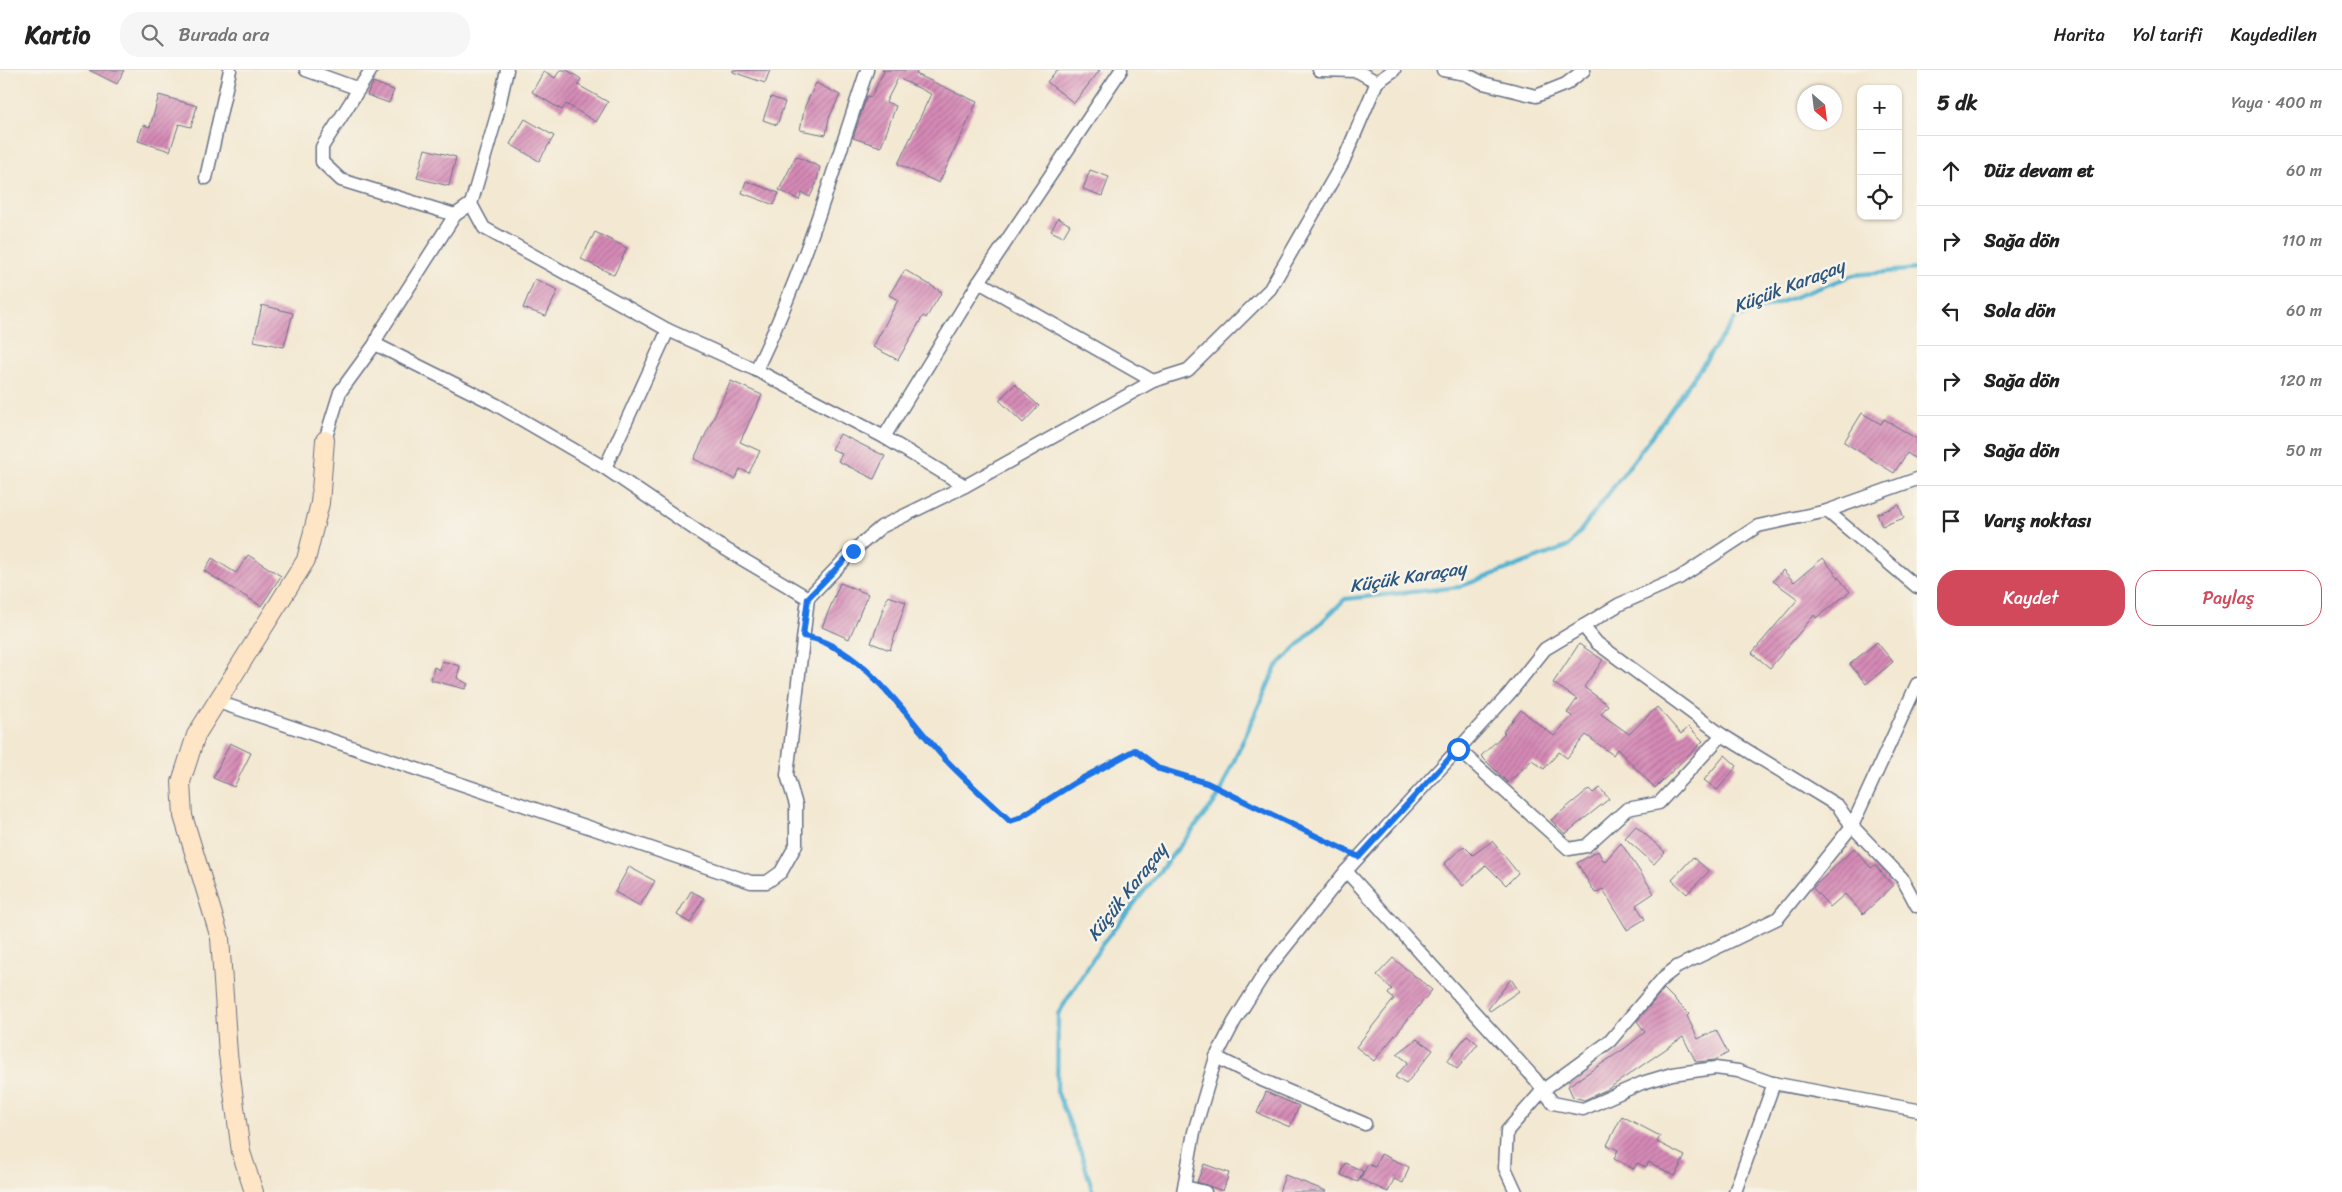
<!DOCTYPE html>
<html lang="tr">
<head>
<meta charset="utf-8">
<style>
	:root { --surface:#fff; --page:#f6f6f6; --text:#222; --muted:#767676; --line:#e0e0e0; --accent:#d1495b }
	body { margin:0; font-family:Sriracha,sans-serif; background:var(--page); color:var(--text) }
	.controls { position:absolute; right:15px; top:15px; display:grid; overflow:hidden; border-radius:10px; box-shadow:0 1px 4px #0004 }
	.controls button { width:45px; height:45px; display:grid; place-items:center; padding:0; border:0; border-bottom:1px solid var(--line); background:var(--surface); color:var(--text); font:25px sans-serif }
	.compass { position:absolute; left:1797px; top:15px; width:45px; height:45px; border-radius:50%; background:var(--surface); box-shadow:0 1px 4px #0004; rotate:152deg }
	.stop { position:absolute; width:15px; height:15px; margin:-11px; border:4px solid #1a73e8; border-radius:50%; background:#fff }
	.stop.end { background:#1a73e8; border-color:#fff; box-shadow:0 1px 5px #0008 }
	.list { margin:0; padding:0; list-style:none }
	h2 { display:flex; justify-content:space-between; align-items:center; height:65px; margin:0; padding:0 20px; font-size:21px }
	h2 small { font-size:16px; font-weight:400; color:var(--muted) }
	.list li { display:grid; grid-template-columns:32px 1fr auto; gap:15px; align-items:center; box-sizing:border-box; height:70px; padding:0 20px; border-top:1px solid var(--line) }
	.list b { display:block; font-size:19px; white-space:nowrap }
	.list em { font-size:16px; font-style:normal; color:var(--muted) }
	.actions { display:flex; gap:10px; padding:15px 20px }
	.actions a { flex:1; padding:11px 0; border:1px solid var(--accent); border-radius:20px; text-align:center; font-size:18px; color:var(--accent) }
	.actions .main { background:var(--accent); color:#fff }
	.icon { flex:none; width:28px; height:28px; fill:none; stroke:currentColor; stroke-width:2; stroke-linecap:round; stroke-linejoin:round }
	.map { position:relative; flex:none; width:1917px; height:1122px; overflow:hidden }
	header { display:flex; align-items:center; gap:30px; box-sizing:border-box; height:70px; padding:0 25px; background:var(--surface); border-bottom:1px solid var(--line) }
	header strong { font-size:24px }
	nav { display:flex; gap:28px; margin-inline-start:auto; font-size:18px }
	.search { width:350px; height:45px; background:var(--page); display:flex; align-items:center; gap:12px; box-sizing:border-box; padding:0 18px; border-radius:20px; color:var(--muted); font-size:19px }
	main { display:flex }
	aside { flex:1; background:var(--surface) }
	.map>svg:first-child { display:block }
</style>
</head>
<body>
<header>
<strong>Kartio</strong>
<div class="search"><svg class="icon" aria-label="search" viewBox="0 0 24 24"><circle cx="10" cy="10" r="6"/><path d="M15 15l6 6"/></svg>Burada ara</div>
<nav><a>Harita</a><a>Yol tarifi</a><a>Kaydedilen</a></nav>
</header>
<main>
<div class="map">
<svg width="1917" height="1122" viewBox="0 0 1917 1122">
	<defs>
		<pattern id="building-hatch" width="6" height="6" patternUnits="userSpaceOnUse" patternTransform="scale(1.25)"><rect width="6" height="6" fill="#d68ab6"/><path d="M-1 1l2-2M0 6l6-6M5 7l2-2" fill="none" stroke="#ad7197"/></pattern>
	</defs>
	<rect width="100%" height="100%" fill="#f7f3e8"/>
	<filter id="ink" filterUnits="userSpaceOnUse"><feTurbulence type="fractalNoise" baseFrequency=".02" numOctaves="2"/><feDisplacementMap in="SourceGraphic" scale="10" xChannelSelector="R" yChannelSelector="G"/><feConvolveMatrix kernelMatrix="1 2 1 2 8 2 1 2 1" color-interpolation-filters="sRGB"/></filter>
	<filter id="wash" filterUnits="userSpaceOnUse"><feTurbulence type="fractalNoise" baseFrequency=".0096" numOctaves="4" result="noise"/><feDisplacementMap in="SourceGraphic" scale="20" xChannelSelector="R" yChannelSelector="G"/><feGaussianBlur stdDeviation="1.12" result="paint"/><feColorMatrix in="noise" values="0 0 0 0 0 0 0 0 0 0 0 0 0 0 0 0 0 1.4 0 .05"/><feComposite in="paint" operator="in"/></filter>
	<g filter="url(#wash)">
		<rect width="100%" height="100%" fill="#f3e8d1"/>
		<g fill="none" stroke-linecap="round" stroke-linejoin="round">
			<polyline stroke="#51b2d0" stroke-width="4.5" points="1093,1122 1081,1083 1057,1021 1058,944 1103,873 1217,729 1276,597 1345,529 1459,517 1569,476 1655,362 1735,249 1854,205 1917,199"/>
		</g>
		<g id="blocks">
			<g fill="url(#building-hatch)">
				<polygon points="89,0 124,0 117,14"/>
				<polygon points="560,0 567,0 581,9 578,15 608,32 596,52 566,34 562,40 532,22 544,1 555,8"/>
				<polygon points="733,0 770,0 765,13 733,2"/>
				<polygon points="882,0 918,0 916,4 977,32 939,113 898,94 931,24 898,8 886,32 896,36 881,77 853,68 867,26 871,27 884,1"/>
				<polygon points="1057,0 1100,0 1074,33 1047,12"/>
				<polygon points="373,12 394,20 389,33 367,25"/>
				<polygon points="816,13 840,25 829,48 826,65 800,60 805,36"/>
				<polygon points="159,25 197,36 191,57 179,54 170,81 138,71 143,55 150,57"/>
				<polygon points="771,27 785,32 777,55 763,50"/>
				<polygon points="525,49 554,66 539,91 510,74"/>
				<polygon points="425,79 456,87 449,116 417,108"/>
				<polygon points="796,86 820,97 816,114 810,127 802,123 799,130 779,120"/>
				<polygon points="1090,100 1109,107 1102,126 1083,119"/>
				<polygon points="746,111 779,123 774,135 742,123"/>
				<polygon points="1058,148 1070,155 1063,167 1051,161"/>
				<polygon points="595,162 627,178 614,205 581,189"/>
				<polygon points="905,200 942,222 926,248 923,246 898,290 873,277 898,230 889,225"/>
				<polygon points="535,209 558,220 546,246 523,238"/>
				<polygon points="262,235 293,243 284,277 254,271"/>
				<polygon points="731,311 762,325 740,372 760,381 749,403 740,399 735,409 694,389"/>
				<polygon points="1015,314 1039,336 1023,353 999,330"/>
				<polygon points="1862,343 1881,354 1884,349 1917,369 1917,390 1907,383 1894,403 1844,372"/>
				<polygon points="840,364 885,386 874,409 838,391 842,384 832,379"/>
				<polygon points="1899,435 1904,448 1882,456 1877,444"/>
				<polygon points="248,485 281,506 261,536 204,501 212,488 236,503"/>
				<polygon points="1823,488 1850,522 1816,548 1814,545 1770,598 1752,583 1798,529 1773,511 1783,500 1794,512"/>
				<polygon points="840,513 868,524 849,569 822,557"/>
				<polygon points="888,526 906,532 890,580 871,573"/>
				<polygon points="1877,572 1893,592 1866,614 1850,594"/>
				<polygon points="1579,574 1603,590 1584,617 1608,635 1601,644 1629,664 1657,637 1681,664 1689,657 1703,671 1655,718 1617,679 1613,685 1586,665 1567,688 1559,682 1544,699 1532,690 1508,713 1481,686 1505,663 1503,662 1521,640 1554,666 1572,646 1567,643 1577,629 1553,613"/>
				<polygon points="442,591 460,596 457,608 468,614 465,619 431,610 434,597 440,600"/>
				<polygon points="230,673 251,683 234,717 213,708"/>
				<polygon points="1725,685 1737,696 1717,720 1704,710"/>
				<polygon points="1600,718 1609,729 1565,764 1551,750 1589,719 1593,723"/>
				<polygon points="1636,756 1665,782 1654,794 1625,768"/>
				<polygon points="1492,771 1518,803 1506,815 1486,795 1463,816 1444,794 1464,776 1473,785"/>
				<polygon points="1621,773 1654,823 1636,835 1645,849 1627,860 1603,819 1595,823 1577,793 1598,781 1604,792"/>
				<polygon points="1854,778 1871,798 1875,795 1893,816 1863,844 1845,824 1830,837 1813,818"/>
				<polygon points="1693,787 1709,801 1687,824 1672,810"/>
				<polygon points="629,797 655,811 640,836 615,822"/>
				<polygon points="691,821 704,828 690,853 677,845"/>
				<polygon points="1393,888 1432,920 1374,991 1356,977 1394,929 1388,924 1392,919 1377,905"/>
				<polygon points="1511,909 1519,921 1490,941 1488,939"/>
				<polygon points="1664,919 1689,944 1687,946 1698,969 1716,960 1728,983 1715,990 1696,992 1683,967 1608,1019 1584,1030 1573,1027 1568,1016 1624,979 1645,962 1637,951"/>
				<polygon points="1467,965 1478,974 1457,999 1447,991"/>
				<polygon points="1417,969 1433,980 1406,1014 1395,1007 1408,992 1397,984"/>
				<polygon points="1266,1022 1299,1036 1290,1057 1257,1043"/>
				<polygon points="1622,1046 1660,1066 1657,1072 1685,1086 1675,1106 1649,1092 1646,1097 1637,1093 1634,1099 1614,1089 1618,1080 1607,1075"/>
				<polygon points="1381,1084 1409,1097 1403,1113 1394,1109 1388,1122 1360,1109 1368,1094 1375,1097"/>
				<polygon points="1345,1093 1363,1101 1358,1112 1341,1105"/>
				<polygon points="1204,1094 1229,1103 1223,1121 1197,1112"/>
				<polygon points="1285,1105 1326,1121 1326,1122 1279,1122"/>
			</g>
		</g>
	</g>
	<g filter="url(#ink)">
		<use href="#blocks" fill-opacity="0" stroke="#677086" stroke-width="1"/>
		<g fill="none" stroke-linecap="round" stroke-linejoin="round">
			<g stroke="#677086" stroke-width="15">
				<g id="street">
					<polyline points="306,0 359,19"/>
					<polyline points="371,0 322,77 322,92 341,110 455,145"/>
					<polyline points="507,0 497,45 471,134 484,158 668,260 756,300 884,367 965,416 1153,311 1188,300 1270,219 1343,92 1377,12 1357,1 1319,0"/>
					<polyline points="1443,0 1466,4 1483,13 1536,26 1566,14 1584,0"/>
					<polyline points="1377,12 1394,0"/>
					<polyline points="206,108 230,0"/>
					<polyline points="979,212 1153,311"/>
					<polyline points="375,274 495,334 605,398 715,473 808,528"/>
					<path d="M 756,300 C 803,204 833,101 867,0"/>
					<polyline points="884,367 979,212 1121,0"/>
					<polyline points="325,370 340,322 375,274 379,264 455,145 471,134"/>
					<polyline points="605,398 668,260"/>
					<polyline points="1827,441 1917,517"/>
					<polyline points="1583,556 1597,573 1722,665 1838,736 1852,756 1902,808 1917,836"/>
					<polyline points="218,632 751,812 767,812 781,802 796,775 796,735 787,705 808,528 853,481 881,457 965,416"/>
					<polyline points="1458,679 1569,779 1586,776 1627,739 1659,733 1722,665"/>
					<polyline points="1346,801 1535,1009 1553,1033 1583,1039 1642,1013 1672,1004 1715,998 1738,1001 1772,1013 1917,1040"/>
					<polyline points="1216,987 1262,1010 1365,1054"/>
					<polyline points="1185,1117 1205,1122"/>
					<polyline points="1183,1122 1194,1062 1216,987 1234,952 1266,901 1346,801 1509,624 1545,579 1620,534 1679,508 1758,456 1827,441 1917,409"/>
					<polyline points="1516,1122 1505,1098 1507,1061 1543,1020 1610,971 1664,907 1677,897 1778,848 1852,756 1917,614"/>
					<polyline points="1735,1122 1774,1013"/>
				</g>
			</g>
			<g stroke="#677086" stroke-width="20">
				<polyline id="secondary" points="254,1122 241,1082 228,984 220,868 183,746 181,712 196,665 306,490 320,433 325,370"/>
			</g>
			<polyline stroke="#677086" stroke-width="2.5" stroke-dasharray="4 4" stroke-linecap="butt" points="817,568 865,598 946,691 1010,751 1019,748 1076,711 1135,680 1160,699 1207,713 1346,780"/>
			<use href="#street" stroke="#fff" stroke-width="12"/>
			<use href="#secondary" stroke="#fee5c5" stroke-width="18"/>
		</g>
	</g>
	<g fill="none" stroke-linecap="round" stroke-linejoin="round" filter="url(#ink)">
		<path stroke="#1a73e8" stroke-width="6" d="M 853,481 L 808,528 L 803,566 C 864,576 907,649 947,691 C 967,712 989,731 1010,751 L 1019,748 L 1076,712 L 1135,680 L 1160,699 L 1207,713 L 1359,787 L 1458,679"/>
	</g>
	<g text-anchor="middle" stroke-width="5" stroke-linejoin="round" paint-order="stroke">
		<g font-size="18" font-style="italic" fill="#2b5680" stroke="#f7f3e8">
			<text transform="translate(1789 216) rotate(-21)" y="6">Küçük Karaçay</text>
			<text transform="translate(1408 507) rotate(-9)" y="6">Küçük Karaçay</text>
			<text transform="translate(1127 822) rotate(-52)" y="6">Küçük Karaçay</text>
		</g>
	</g>
</svg>
<div class="controls">
<button>+</button>
<button>−</button>
<button><svg class="icon" aria-label="locate" viewBox="0 0 24 24"><circle cx="12" cy="12" r="6"/><path d="M12 2v4M12 18v4M2 12h4M18 12h4"/></svg></button>
</div>
<svg class="compass" viewBox="-18 -18 36 36"><path d="M0-13l5 13h-10z" fill="#e53935"/><path d="M0 13l5-13h-10z" fill="#767676"/></svg>
<div class="stop" style="left:1458px;top:679px"></div>
<div class="stop end" style="left:853px;top:481px"></div>
</div>
<aside>
<h2>5 dk<small>Yaya · 400 m</small></h2>
<ul class="list">
<li><svg class="icon" aria-label="ahead" viewBox="0 0 24 24"><path d="M12 20V5M6 11l6-6 6 6"/></svg><div><b>Düz devam et</b></div><em>60 m</em></li>
<li><svg class="icon" aria-label="right" viewBox="0 0 24 24"><path d="M7 20v-9h11M14 6l5 5-5 5"/></svg><div><b>Sağa dön</b></div><em>110 m</em></li>
<li><svg class="icon" aria-label="left" viewBox="0 0 24 24"><path d="M17 20v-9H6M10 6l-5 5 5 5"/></svg><div><b>Sola dön</b></div><em>60 m</em></li>
<li><svg class="icon" aria-label="right" viewBox="0 0 24 24"><path d="M7 20v-9h11M14 6l5 5-5 5"/></svg><div><b>Sağa dön</b></div><em>120 m</em></li>
<li><svg class="icon" aria-label="right" viewBox="0 0 24 24"><path d="M7 20v-9h11M14 6l5 5-5 5"/></svg><div><b>Sağa dön</b></div><em>50 m</em></li>
<li><svg class="icon" aria-label="arrive" viewBox="0 0 24 24"><path d="M6 21V4h12l-3 4 3 4H6"/></svg><div><b>Varış noktası</b></div></li>
</ul>
<div class="actions"><a class="main">Kaydet</a><a>Paylaş</a></div>
</aside>
</main>
</body>
</html>
